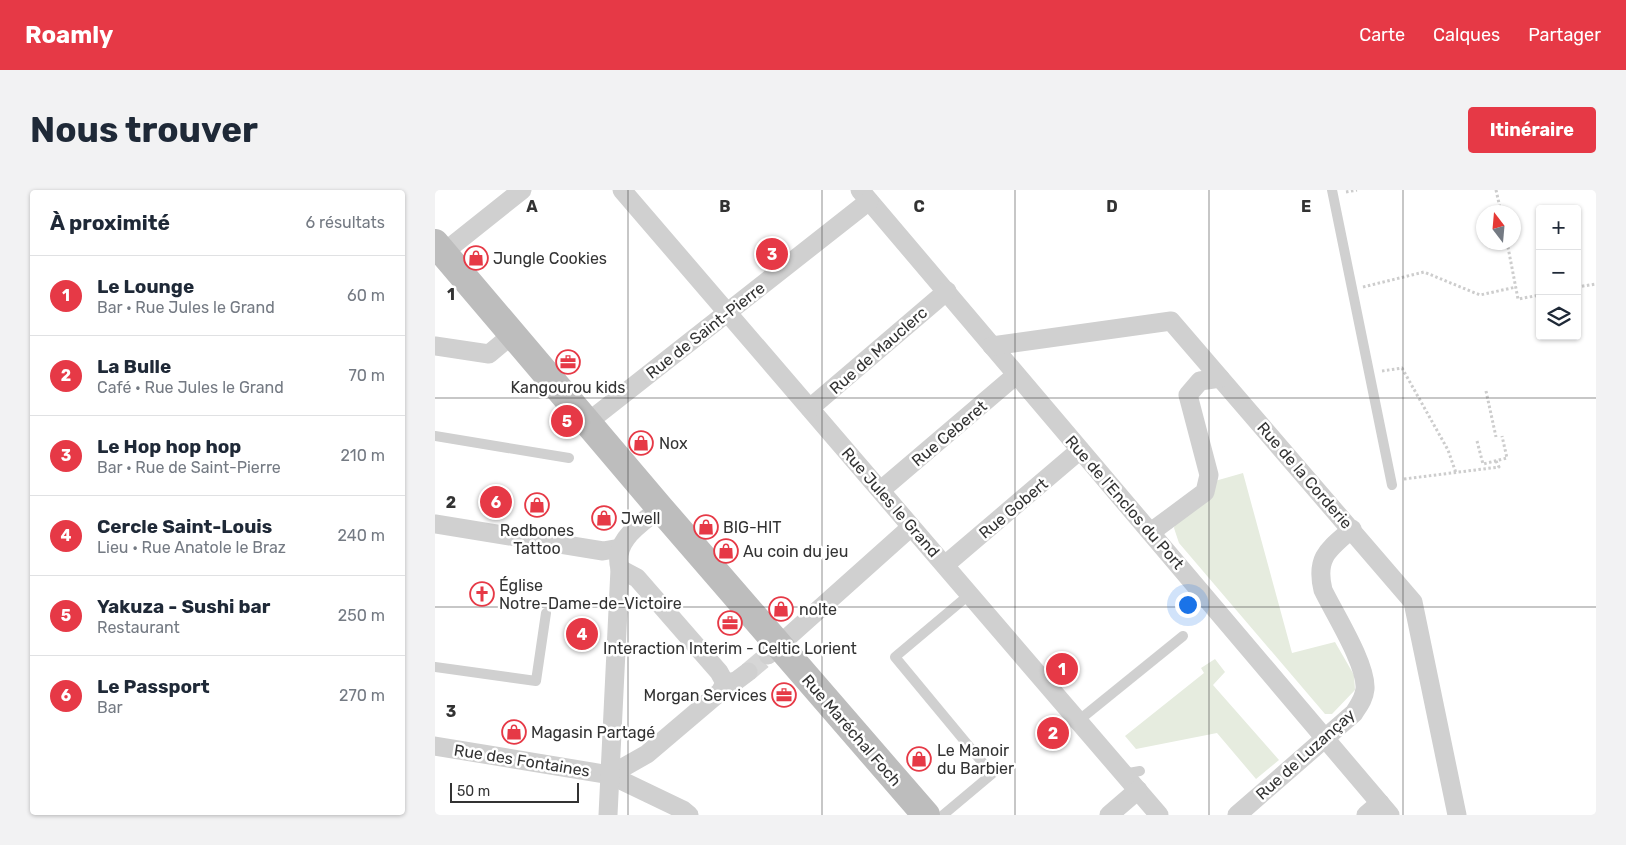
<!DOCTYPE html>
<html lang="fr">
<head>
<meta charset="utf-8">
<style>
	:root { --surface:#fff; --page:#f2f2f3; --text:#1f2937; --muted:#747a83; --line:#e0e1e3; --accent:#e63946 }
	body { margin:0; font-family:Rubik,sans-serif; background:var(--page); color:var(--text) }
	.controls { position:absolute; right:15px; top:15px; display:grid; overflow:hidden; border-radius:5px; box-shadow:0 1px 4px #0004 }
	.controls button { width:45px; height:45px; display:grid; place-items:center; padding:0; border:0; border-bottom:1px solid var(--line); background:var(--surface); color:var(--text); font:25px sans-serif }
	.compass { position:absolute; left:1041px; top:15px; width:45px; height:45px; border-radius:50%; background:var(--surface); box-shadow:0 1px 4px #0004; rotate:344deg }
	.scale { position:absolute; left:15px; bottom:12px; width:129px; box-sizing:border-box; padding-left:5px; border:2px solid #333; border-top:0; font-size:14px; line-height:18px; white-space:nowrap; color:#333; -webkit-text-stroke:4px #fff; paint-order:stroke }
	.you { position:absolute; left:752px; top:414px; width:18px; height:18px; margin:-12px; border:4px solid #fff; border-radius:50%; background:#1a73e8; box-shadow:0 0 0 8px #1a73e833 }
	.badge { display:grid; place-items:center; width:32px; height:32px; border-radius:50%; background:var(--accent); color:#fff; font-size:16px; font-weight:700 }
	.pin { position:absolute; translate:-50% -50%; border:2px solid #fff; box-shadow:0 1px 5px #0006 }
	.list { margin:0; padding:0; list-style:none }
	h2 { display:flex; justify-content:space-between; align-items:center; height:65px; margin:0; padding:0 20px; font-size:21px }
	h2 small { font-size:16px; font-weight:400; color:var(--muted) }
	.list li { display:grid; grid-template-columns:32px 1fr auto; gap:15px; align-items:center; box-sizing:border-box; height:80px; padding:0 20px; border-top:1px solid var(--line) }
	.list b { display:block; font-size:19px; white-space:nowrap }
	.list p { margin:0; font-size:16px; white-space:nowrap; color:var(--muted) }
	.list em { font-size:16px; font-style:normal; color:var(--muted) }
	.icon { flex:none; width:28px; height:28px; fill:none; stroke:currentColor; stroke-width:2; stroke-linecap:round; stroke-linejoin:round }
	.map { position:relative; flex:none; width:1161px; height:625px; overflow:hidden; border-radius:5px }
	header { display:flex; align-items:center; gap:30px; box-sizing:border-box; height:70px; padding:0 25px; background:var(--accent); color:#fff }
	header strong { font-size:24px }
	nav { display:flex; gap:28px; margin-inline-start:auto; font-size:18px }
	.intro { display:flex; align-items:center; justify-content:space-between; box-sizing:border-box; height:120px; padding:0 30px }
	h1 { margin:0; font-size:35px }
	.button { padding:12px 22px; border-radius:5px; background:var(--accent); color:#fff; font-size:18px; font-weight:700 }
	main { display:flex; gap:30px; padding:0 30px }
	aside { flex:1; background:var(--surface); border-radius:5px; box-shadow:0 1px 4px #0004 }
	.map>svg:first-child { display:block }
</style>
</head>
<body>
<header>
<strong>Roamly</strong>
<nav><a>Carte</a><a>Calques</a><a>Partager</a></nav>
</header>
<div class="intro"><h1>Nous trouver</h1><a class="button">Itinéraire</a></div>
<main>
<aside>
<h2>À proximité<small>6 résultats</small></h2>
<ul class="list">
<li><span class="badge">1</span><div><b>Le Lounge</b><p>Bar · Rue Jules le Grand</p></div><em>60 m</em></li>
<li><span class="badge">2</span><div><b>La Bulle</b><p>Café · Rue Jules le Grand</p></div><em>70 m</em></li>
<li><span class="badge">3</span><div><b>Le Hop hop hop</b><p>Bar · Rue de Saint-Pierre</p></div><em>210 m</em></li>
<li><span class="badge">4</span><div><b>Cercle Saint-Louis</b><p>Lieu · Rue Anatole le Braz</p></div><em>240 m</em></li>
<li><span class="badge">5</span><div><b>Yakuza - Sushi bar</b><p>Restaurant</p></div><em>250 m</em></li>
<li><span class="badge">6</span><div><b>Le Passport</b><p>Bar</p></div><em>270 m</em></li>
</ul>
</aside>
<div class="map">
<svg width="1161" height="625" viewBox="0 0 1161 625">
	<rect width="100%" height="100%" fill="#fff"/>
	<g fill="#e6ecdf">
		<polygon points="808,283 857,463 900,452 919,485 920,500 897,524 890,524 744,353 739,338 741,330 780,291"/>
		<polygon points="780,469 790,482 778,495 844,570 821,589 782,543 701,559 690,546 769,483 766,478"/>
	</g>
	<g fill="none" stroke-linecap="round" stroke-linejoin="round">
		<polyline stroke="#d6d6d6" stroke-width="19" stroke-dasharray="19 9" stroke-linecap="butt" points="313,482 333,465"/>
		<g stroke="#cdcdcd" stroke-width="3" stroke-dasharray="2.5 2.5" stroke-linecap="butt">
			<polyline points="1061,0 1066,22"/>
			<polyline points="911,2 922,0"/>
			<polyline points="1072,52 1083,109 1105,105"/>
			<polyline points="928,97 989,82 1045,105 1081,97"/>
			<polyline points="1142,97 1161,94"/>
			<polyline points="947,181 967,178 1013,260 1021,283"/>
			<polyline points="1051,201 1061,247"/>
			<polyline points="1042,251 1048,274 1072,268 1067,246"/>
			<polyline points="969,289 1064,277 1061,271"/>
		</g>
		<g stroke="#d0d0d0" stroke-width="10">
			<polyline points="897,0 957,295"/>
			<polyline points="0,246 134,268"/>
			<polyline points="0,477 101,491 111,423"/>
			<polyline points="643,531 748,446"/>
			<polyline points="688,584 705,581"/>
			<polyline points="508,625 557,584 460,467 535,404"/>
		</g>
		<g stroke="#d0d0d0" stroke-width="19">
			<polyline points="187,0 724,625"/>
			<polyline points="425,0 955,625"/>
			<polyline points="8,63 87,0"/>
			<polyline points="0,156 54,164 78,144"/>
			<polyline points="557,156 736,131 978,412 1022,625"/>
			<polyline points="375,218 512,101"/>
			<polyline points="153,232 434,11"/>
			<polyline points="446,300 581,185"/>
			<polyline points="0,334 168,361 185,358"/>
			<polyline points="716,342 770,302 774,285 753,205 765,191 785,188"/>
			<polyline points="510,375 645,260"/>
			<polyline points="333,465 476,337"/>
			<polyline points="290,493 301,491 313,482"/>
			<polyline points="0,556 175,585 248,620 254,625"/>
			<polyline points="175,585 212,564 285,502 290,493 284,482 202,388 185,379"/>
			<path d="M 173,625 L 185,379 C 177,350 206,334 225,318"/>
			<polyline points="674,625 703,600"/>
			<path d="M 802,625 L 919,523 C 924,515 929,509 930,499 C 932,475 899,423 888,400 C 880,367 894,359 917,339"/>
			<polyline points="931,625 945,613"/>
		</g>
		<polyline stroke="#bdbdbd" stroke-width="28" points="0,53 225,318 491,625"/>
	</g>
	<path fill="none" stroke="#333" stroke-width="1" stroke-opacity="0.55" d="M 193,0 L 193,625M 387,0 L 387,625M 580,0 L 580,625M 774,0 L 774,625M 968,0 L 968,625M 0,208 L 1161,208M 0,417 L 1161,417"/>
	<defs>
		<g id="shop-ring" transform="scale(1.25)"><circle r="9.5" fill="#fff" stroke="#e63946" stroke-width="1.5"/><path d="M-5-2.5h2.3a2.7 3.5 0 0 1 5.4 0H5L5.5 6h-11ZM-1.5-2.5h3a1.5 2.3 0 0 0-3 0Z" fill="#e63946"/></g>
		<g id="office-ring" transform="scale(1.25)"><circle r="9.5" fill="#fff" stroke="#e63946" stroke-width="1.5"/><path d="M-6-3h4V-5.5h4V-3h4V5H-6ZM-1-4.5V-3h2v-1.5ZM-6 0V1H6V0Z" fill="#e63946"/></g>
		<g id="church-ring" transform="scale(1.25)"><circle r="9.5" fill="#fff" stroke="#e63946" stroke-width="1.5"/><path d="M-1.2-6h2.4v3.5h3.3v2.4h-3.3V6h-2.4V-.1h-3.3v-2.4h3.3Z" fill="#e63946"/></g>
	</defs>
	<g fill-rule="evenodd">
		<use href="#shop-ring" x="41" y="68"/>
		<use href="#office-ring" x="133" y="172"/>
		<use href="#shop-ring" x="206" y="253"/>
		<use href="#shop-ring" x="102" y="315"/>
		<use href="#shop-ring" x="169" y="328"/>
		<use href="#shop-ring" x="271" y="337"/>
		<use href="#shop-ring" x="291" y="361"/>
		<use href="#church-ring" x="47" y="404"/>
		<use href="#shop-ring" x="346" y="419"/>
		<use href="#office-ring" x="295" y="433"/>
		<use href="#office-ring" x="349" y="505"/>
		<use href="#shop-ring" x="79" y="542"/>
		<use href="#shop-ring" x="484" y="569"/>
	</g>
	<g text-anchor="middle" stroke-width="5" stroke-linejoin="round" paint-order="stroke">
		<g font-size="16" fill="#333" stroke="#fff" text-anchor="start">
			<text x="58" y="74">Jungle Cookies</text>
			<text x="133" y="203" text-anchor="middle">Kangourou kids</text>
			<text x="224" y="259">Nox</text>
			<text x="186" y="334">Jwell</text>
			<text x="288" y="343">BIG-HIT</text>
			<text x="102" y="346" text-anchor="middle">Redbones<tspan x="102" dy="18">Tattoo</tspan></text>
			<text x="308" y="367">Au coin du jeu</text>
			<text x="64" y="401">Église<tspan x="64" dy="18">Notre-Dame-de-Victoire</tspan></text>
			<text x="364" y="425">nolte</text>
			<text x="295" y="464" text-anchor="middle">Interaction Interim - Celtic Lorient</text>
			<text x="332" y="511" text-anchor="end">Morgan Services</text>
			<text x="96" y="548">Magasin Partagé</text>
			<text x="502" y="566">Le Manoir<tspan x="502" dy="18">du Barbier</tspan></text>
		</g>
		<g font-size="16" fill="#333" stroke="#fff">
			<text transform="translate(270 140) rotate(-38)" y="6">Rue de Saint-Pierre</text>
			<text transform="translate(443 160) rotate(-41)" y="6">Rue de Mauclerc</text>
			<text transform="translate(514 243) rotate(-40)" y="6">Rue Ceberet</text>
			<text transform="translate(870 285) rotate(49)" y="6">Rue de la Corderie</text>
			<text transform="translate(456 312) rotate(49)" y="6">Rue Jules le Grand</text>
			<text transform="translate(690 312) rotate(49)" y="6">Rue de l'Enclos du Port</text>
			<text transform="translate(578 318) rotate(-40)" y="6">Rue Gobert</text>
			<text transform="translate(417 540) rotate(49)" y="6">Rue Maréchal Foch</text>
			<text transform="translate(870 564) rotate(-42)" y="6">Rue de Luzançay</text>
			<text transform="translate(87 570) rotate(9)" y="6">Rue des Fontaines</text>
		</g>
	</g>
	<g font-size="16" text-anchor="middle" font-weight="bold" fill="#333" stroke="#fff" stroke-width="5" stroke-linejoin="round" paint-order="stroke">
		<text x="97" y="22">A</text>
		<text x="290" y="22">B</text>
		<text x="484" y="22">C</text>
		<text x="677" y="22">D</text>
		<text x="871" y="22">E</text>
		<text x="16" y="110">1</text>
		<text x="16" y="318">2</text>
		<text x="16" y="527">3</text>
	</g>
</svg>
<div class="controls">
<button>+</button>
<button>−</button>
<button><svg class="icon" aria-label="layers" viewBox="0 0 24 24"><path d="M12 4l9 5-9 5-9-5zM3 14l9 5 9-5"/></svg></button>
</div>
<svg class="compass" viewBox="-18 -18 36 36"><path d="M0-13l5 13h-10z" fill="#e53935"/><path d="M0 13l5-13h-10z" fill="#747a83"/></svg>
<div class="scale">50 m</div>
<div class="you"></div>
<div class="pin badge" style="left:627px;top:479px">1</div>
<div class="pin badge" style="left:618px;top:543px">2</div>
<div class="pin badge" style="left:337px;top:64px">3</div>
<div class="pin badge" style="left:147px;top:444px">4</div>
<div class="pin badge" style="left:132px;top:231px">5</div>
<div class="pin badge" style="left:61px;top:312px">6</div>
</div>
</main>
</body>
</html>
